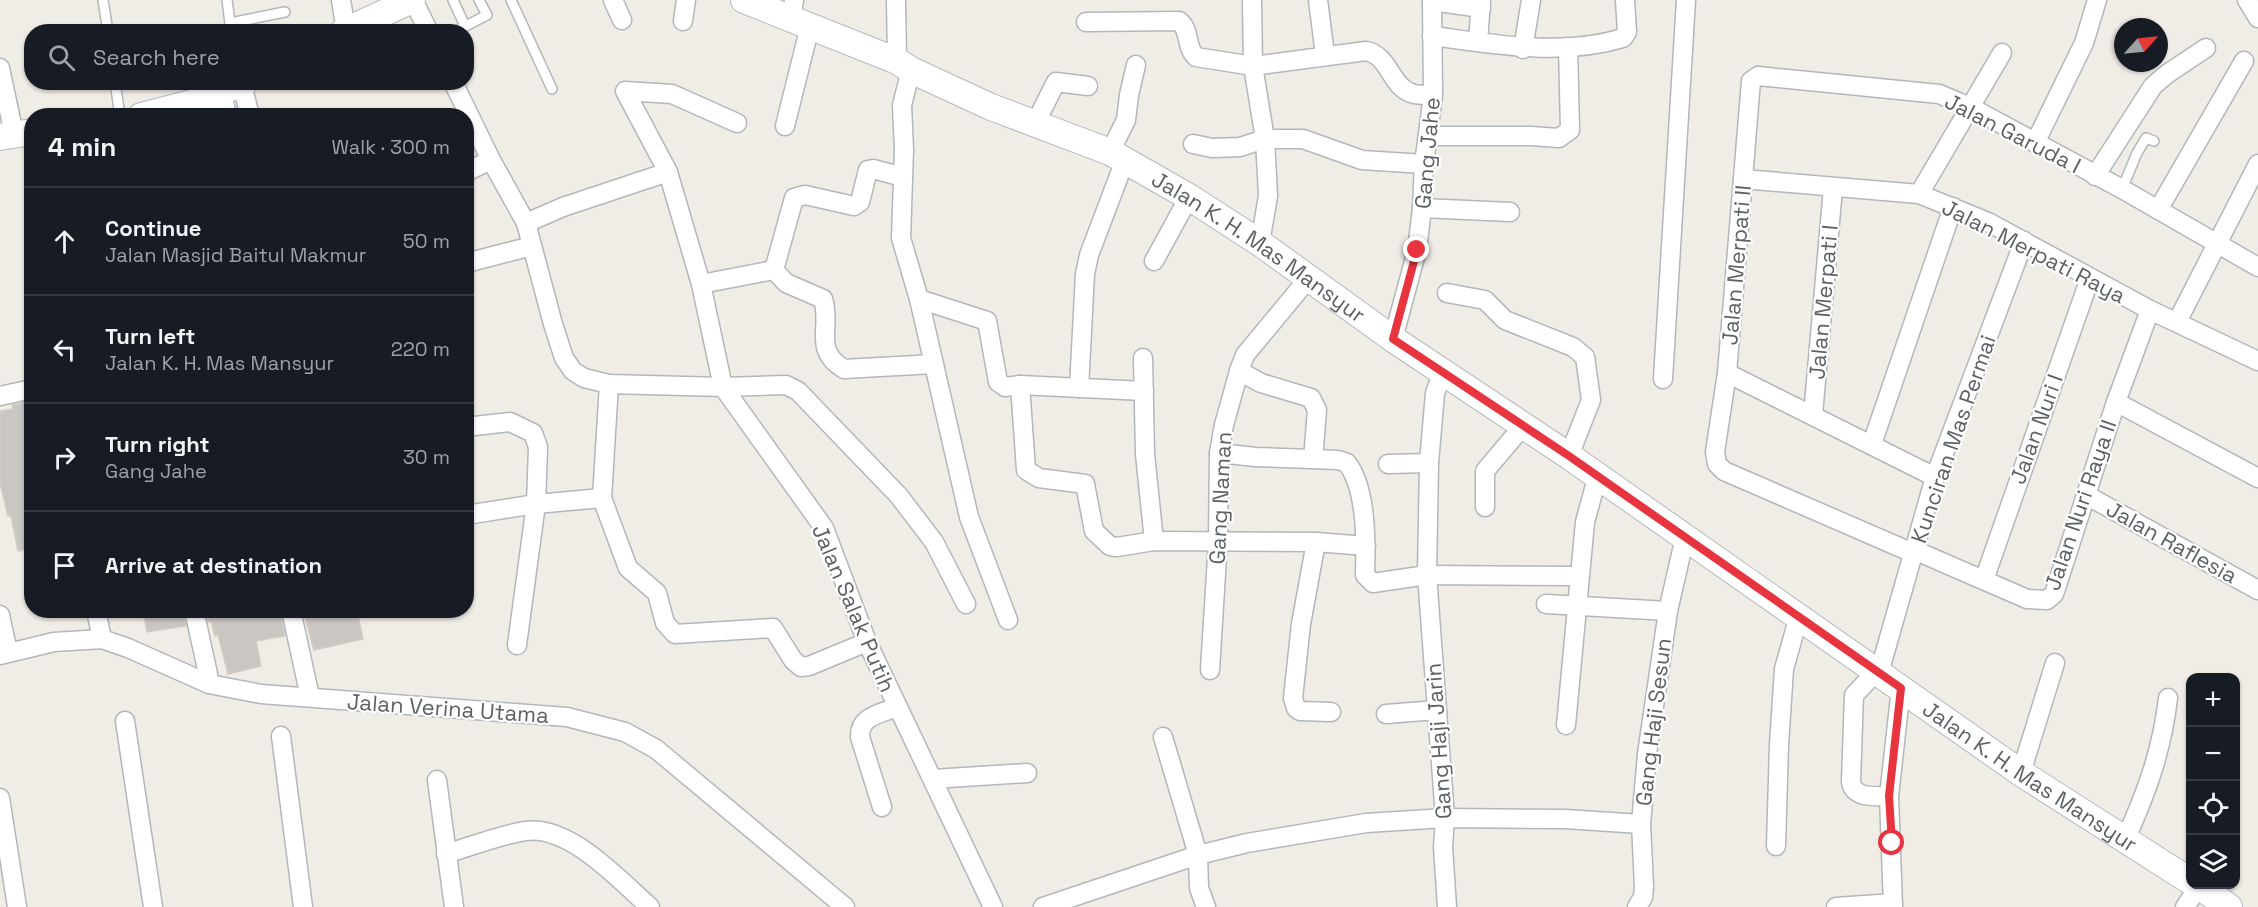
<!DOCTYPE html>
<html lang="en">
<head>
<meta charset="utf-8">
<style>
	:root { --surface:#171b24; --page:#242831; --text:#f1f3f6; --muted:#9ea1a6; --line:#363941 }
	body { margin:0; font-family:"Space Grotesk",sans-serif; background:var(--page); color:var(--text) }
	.controls { position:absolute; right:18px; bottom:18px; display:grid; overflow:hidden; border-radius:12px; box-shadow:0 2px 4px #0004 }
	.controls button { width:54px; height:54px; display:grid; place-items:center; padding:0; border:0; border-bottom:2px solid var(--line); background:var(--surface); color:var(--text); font:30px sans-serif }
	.compass { position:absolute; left:2114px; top:18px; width:54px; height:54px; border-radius:50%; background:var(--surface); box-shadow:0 2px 4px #0004; rotate:63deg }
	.stop { position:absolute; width:18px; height:18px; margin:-14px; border:4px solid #e7343f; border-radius:50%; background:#fff }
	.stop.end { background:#e7343f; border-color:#fff; box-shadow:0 2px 6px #0008 }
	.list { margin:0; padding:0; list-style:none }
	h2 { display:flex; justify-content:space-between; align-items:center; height:78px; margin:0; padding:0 24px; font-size:26px }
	h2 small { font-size:20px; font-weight:400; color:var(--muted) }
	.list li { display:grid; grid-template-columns:39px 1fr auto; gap:18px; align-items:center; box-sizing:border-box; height:108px; padding:0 24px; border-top:2px solid var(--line) }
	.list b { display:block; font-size:22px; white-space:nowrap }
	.list p { margin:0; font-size:20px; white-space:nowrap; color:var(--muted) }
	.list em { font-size:20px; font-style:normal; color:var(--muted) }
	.icon { flex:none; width:33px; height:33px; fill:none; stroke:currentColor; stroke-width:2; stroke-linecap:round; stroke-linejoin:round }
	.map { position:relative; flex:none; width:2258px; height:907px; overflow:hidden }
	.search { position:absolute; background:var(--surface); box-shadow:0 2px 4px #0004; left:24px; top:24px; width:450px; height:66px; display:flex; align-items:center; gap:15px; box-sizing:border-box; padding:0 21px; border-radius:24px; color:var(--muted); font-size:22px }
	.panel { position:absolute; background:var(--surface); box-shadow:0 2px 4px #0004; left:24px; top:108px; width:450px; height:510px; border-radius:24px }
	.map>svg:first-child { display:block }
</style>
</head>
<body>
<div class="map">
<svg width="2258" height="907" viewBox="0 0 2258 907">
	<rect width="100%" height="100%" fill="#f0ece6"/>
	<g fill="#cac7c3" stroke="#d4cdc4" stroke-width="1.5">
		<polygon points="32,401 32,548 18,551 11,516 8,516 0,483 0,411 13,409 12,405"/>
		<polygon points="143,610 183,610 186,626 147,632"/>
		<polygon points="206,610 280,610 285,636 256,641 261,666 228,674 218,635 215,636 211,621 208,622"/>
		<polygon points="303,610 357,610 363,639 314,650"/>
	</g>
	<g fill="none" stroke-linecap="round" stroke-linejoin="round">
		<g stroke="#b3b7ba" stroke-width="12">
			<g id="lane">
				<polyline points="103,0 108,32"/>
				<polyline points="227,0 230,23 229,32"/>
				<polyline points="453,0 465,26"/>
				<polyline points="511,0 552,89"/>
				<polyline points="230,23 285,12"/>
				<polyline points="454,32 487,15 479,0"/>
				<polyline points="115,82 120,116"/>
				<polyline points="2122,189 2137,153 2146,138 2154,141"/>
			</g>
		</g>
		<g stroke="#b3b7ba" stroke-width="21">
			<g id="street">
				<polyline points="341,0 346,30"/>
				<polyline points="413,0 429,32"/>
				<polyline points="613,0 622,20"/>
				<polyline points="896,0 897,61"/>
				<polyline points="1252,0 1253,66 1265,139 1268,196 1260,243"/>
				<polyline points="1318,0 1325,55"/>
				<polyline points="2247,0 2258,18"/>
				<polyline points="1432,1 1481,8"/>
				<polyline points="791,19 794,0"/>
				<polyline points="683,21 686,0"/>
				<path d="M 1086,22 L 1179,21 C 1191,30 1185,47 1196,57 L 1253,66 L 1366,51 C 1390,55 1390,88 1414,94 C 1419,95 1427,95 1433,95"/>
				<path d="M 1432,36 C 1495,44 1560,57 1623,38 L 1627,32 L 1625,0"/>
				<polyline points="1478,42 1481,0"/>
				<polyline points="1523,49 1531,0"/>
				<polyline points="0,68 14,134"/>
				<polyline points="911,70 902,105 904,150 901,238 919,299 969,517 1008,620"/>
				<polyline points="453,82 491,160 526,223 553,324 564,358 573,371 584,378 609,384 723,387 824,528 867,642 993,907"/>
				<polyline points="242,84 250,116"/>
				<polyline points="221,93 228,116"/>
				<polyline points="1035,124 1056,82 1088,86"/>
				<polyline points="785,126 810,26"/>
				<polyline points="1428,136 1531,136 1559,138 1570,130 1568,47"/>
				<polyline points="2035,143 2084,43 2097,0"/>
				<polyline points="1193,144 1212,148 1240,147 1265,139 1303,139 1362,160 1424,164"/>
				<polyline points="1110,152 1126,120 1129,95 1136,65"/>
				<polyline points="466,172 491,160"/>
				<polyline points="668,172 625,91 672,94 737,123"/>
				<polyline points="2095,176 2153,86 2167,74 2206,48"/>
				<polyline points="1743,179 1919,194 1988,222 2150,310 2258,361"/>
				<polyline points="1919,194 2002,53"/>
				<polyline points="1422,208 1510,212"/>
				<polyline points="2158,210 2244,61"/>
				<polyline points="526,223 563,207 668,172 701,284 723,387 786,385 798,391 899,496 934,542 966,604"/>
				<polyline points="1154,261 1189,197"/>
				<polyline points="466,263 532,246"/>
				<polyline points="774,270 794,198 805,195 854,206 860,202 868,170 873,169 903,177"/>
				<path d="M 701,284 L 774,270 L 786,283 L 823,299 C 832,327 812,350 844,369 L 934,364"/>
				<polyline points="1447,293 1485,300 1505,320 1573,347 1585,357 1591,400 1569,456"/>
				<polyline points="919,299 987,321 998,382 1005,387 1020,385 1144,391"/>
				<polyline points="2150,310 2116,402 2057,585 2054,594 2047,600 2027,599 1914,550 1906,550 1724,471 1717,464 1715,452 1727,373 1751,81 1758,76 1939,94 1970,107 2122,189 2258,267"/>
				<polyline points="2177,322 2258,164"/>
				<polyline points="1393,339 1417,250 1422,208 1424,164 1433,95 1432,0"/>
				<polyline points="1143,358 1145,454 1154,541"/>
				<polyline points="1239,371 1261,383 1311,398 1317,410 1313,459"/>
				<polyline points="1443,372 1435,393 1429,463 1427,575 1445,818 1443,847 1447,907"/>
				<polyline points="1727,373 1935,477"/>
				<polyline points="1663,379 1686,0"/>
				<polyline points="609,384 602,498 628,568 657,593 665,623 675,634 773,628 793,660 801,667 809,666 867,642"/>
				<polyline points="1020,385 1026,470 1039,478 1085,484 1094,531 1110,546 1117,547 1154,541 1316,542"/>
				<polyline points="1079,388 1085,274 1089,255 1125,160"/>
				<polyline points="0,396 32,389"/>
				<polyline points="2116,402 2258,478"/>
				<polyline points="1813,415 1833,188"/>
				<polyline points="466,427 510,422 533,433 538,447 536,504 517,645"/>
				<polyline points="1872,444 1953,207"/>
				<path d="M 1219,453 L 1255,457 L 1338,460 L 1347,463 C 1367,489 1366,543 1365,575 L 1373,583 L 1427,575 L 1579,576"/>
				<polyline points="1388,464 1429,463"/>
				<polyline points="2086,495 2258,590"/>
				<polyline points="1485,507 1485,471 1523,426"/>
				<polyline points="466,515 536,504 602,498"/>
				<polyline points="1984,580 2090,278"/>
				<polyline points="1546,604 1668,611"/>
				<polyline points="96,610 102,639"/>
				<polyline points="194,610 208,674 209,684"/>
				<polyline points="291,610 310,697"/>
				<polyline points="0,615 8,652"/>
				<polyline points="0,655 54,642 102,639 128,648 209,684 261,694 567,717 625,732 656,749 845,907"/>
				<polyline points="1210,670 1218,541 1219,453 1224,425 1239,371 1245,355 1308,279"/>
				<path d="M 1877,671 L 1854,695 L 1851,782 C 1854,799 1875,796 1889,796"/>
				<polyline points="1879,673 1935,477 2024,241"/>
				<polyline points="1331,712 1300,711 1296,708 1293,698 1301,624 1316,542 1366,546"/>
				<polyline points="1386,714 1437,710"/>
				<polyline points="125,721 153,907"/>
				<polyline points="1566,725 1585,522 1594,489 1600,478"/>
				<polyline points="281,736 303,907"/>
				<polyline points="1163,737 1198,855 1199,888 1206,907"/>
				<polyline points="2021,773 2055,663"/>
				<polyline points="933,779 1027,773"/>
				<polyline points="437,780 454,907"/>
				<polyline points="0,798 17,907"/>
				<path d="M 882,807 L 860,737 C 859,716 880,714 897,707"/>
				<path d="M 2125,840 C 2147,792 2162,750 2168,698"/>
				<polyline points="1776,846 1779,745 1784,669 1799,616"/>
				<path d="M 446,854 C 469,847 503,834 526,831 C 570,825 620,881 650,907"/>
				<polyline points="1043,907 1198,855 1247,843 1366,823 1445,818 1565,819 1641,824"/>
				<polyline points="1637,907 1643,897 1644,887 1641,824 1647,754 1668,611 1685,537"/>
				<polyline points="1836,907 1893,903"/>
				<polyline points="1893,907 1889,796 1901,688"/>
				<polyline points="2185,907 2199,886"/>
			</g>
		</g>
		<g stroke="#b4b9bd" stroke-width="28">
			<g id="secondary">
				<path id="s1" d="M 744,0 L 897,61 L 911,70 L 991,107 L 1110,152 L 1189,197 L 1260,243 L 1393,339 L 1569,456 L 2021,773 L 2190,881"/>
				<polyline points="343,32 412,0"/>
				<polyline points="141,116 199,101 245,82"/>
				<polyline points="0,137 32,132"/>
				<polyline points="2196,884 2229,907"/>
			</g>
		</g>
		<use href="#lane" stroke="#fff" stroke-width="9"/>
		<use href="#street" stroke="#fff" stroke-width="18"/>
		<use href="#secondary" stroke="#fff" stroke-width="26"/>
	</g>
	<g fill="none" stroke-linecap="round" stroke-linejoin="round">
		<polyline stroke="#e7343f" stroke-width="8" points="1417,250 1393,339 1569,456 1901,688 1889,796 1892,843"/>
	</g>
	<g text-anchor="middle" stroke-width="4.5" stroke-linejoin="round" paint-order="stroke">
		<g font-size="22" fill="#5d6266" stroke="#fff">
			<text transform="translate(2013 133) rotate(27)" y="8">Jalan Garuda I</text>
			<text transform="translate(1427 153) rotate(-85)" y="8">Gang Jahe</text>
			<text dy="8" stroke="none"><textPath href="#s1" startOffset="573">Jalan K. H. Mas Mansyur</textPath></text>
			<text transform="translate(2034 251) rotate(27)" y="8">Jalan Merpati Raya</text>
			<text transform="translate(1736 265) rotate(-85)" y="8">Jalan Merpati II</text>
			<text transform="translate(1823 302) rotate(-85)" y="8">Jalan Merpati I</text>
			<text transform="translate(2036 429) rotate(-70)" y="8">Jalan Nuri I</text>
			<text transform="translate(1953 439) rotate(-71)" y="8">Kunciran Mas Permai</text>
			<text transform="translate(1220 498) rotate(-87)" y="8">Gang Naman</text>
			<text transform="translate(2080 505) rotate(-71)" y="8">Jalan Nuri Raya II</text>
			<text transform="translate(2172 542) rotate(29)" y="8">Jalan Raflesia</text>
			<text transform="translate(854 608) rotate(67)" y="8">Jalan Salak Putih</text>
			<text transform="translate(448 708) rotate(4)" y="8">Jalan Verina Utama</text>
			<text transform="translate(1653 722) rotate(-83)" y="8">Gang Haji Sesun</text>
			<text transform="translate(1438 741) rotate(-94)" y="8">Gang Haji Jarin</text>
			<text dy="8" stroke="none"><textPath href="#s1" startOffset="1509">Jalan K. H. Mas Mansyur</textPath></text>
		</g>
	</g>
</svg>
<div class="controls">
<button>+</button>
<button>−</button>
<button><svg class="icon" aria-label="locate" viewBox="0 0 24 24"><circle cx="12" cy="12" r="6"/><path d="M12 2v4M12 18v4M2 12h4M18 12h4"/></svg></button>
<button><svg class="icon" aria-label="layers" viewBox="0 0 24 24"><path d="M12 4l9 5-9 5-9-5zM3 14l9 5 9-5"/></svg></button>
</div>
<svg class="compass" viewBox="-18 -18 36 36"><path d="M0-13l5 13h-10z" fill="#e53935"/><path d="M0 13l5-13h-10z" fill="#9ea1a6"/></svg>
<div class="stop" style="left:1892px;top:843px"></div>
<div class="stop end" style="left:1417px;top:250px"></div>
<div class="search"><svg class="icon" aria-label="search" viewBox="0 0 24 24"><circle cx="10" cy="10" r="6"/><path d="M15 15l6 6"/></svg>Search here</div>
<section class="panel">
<h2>4 min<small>Walk · 300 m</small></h2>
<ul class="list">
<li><svg class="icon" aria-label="ahead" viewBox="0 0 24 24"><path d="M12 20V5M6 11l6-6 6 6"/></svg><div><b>Continue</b><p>Jalan Masjid Baitul Makmur</p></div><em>50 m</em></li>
<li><svg class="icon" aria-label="left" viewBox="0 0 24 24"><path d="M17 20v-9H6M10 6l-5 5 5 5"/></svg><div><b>Turn left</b><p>Jalan K. H. Mas Mansyur</p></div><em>220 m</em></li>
<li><svg class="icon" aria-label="right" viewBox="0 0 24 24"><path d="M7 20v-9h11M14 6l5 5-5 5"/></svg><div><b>Turn right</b><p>Gang Jahe</p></div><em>30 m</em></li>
<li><svg class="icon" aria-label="arrive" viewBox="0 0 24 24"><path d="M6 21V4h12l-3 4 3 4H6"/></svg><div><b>Arrive at destination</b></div></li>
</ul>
</section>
</div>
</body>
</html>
